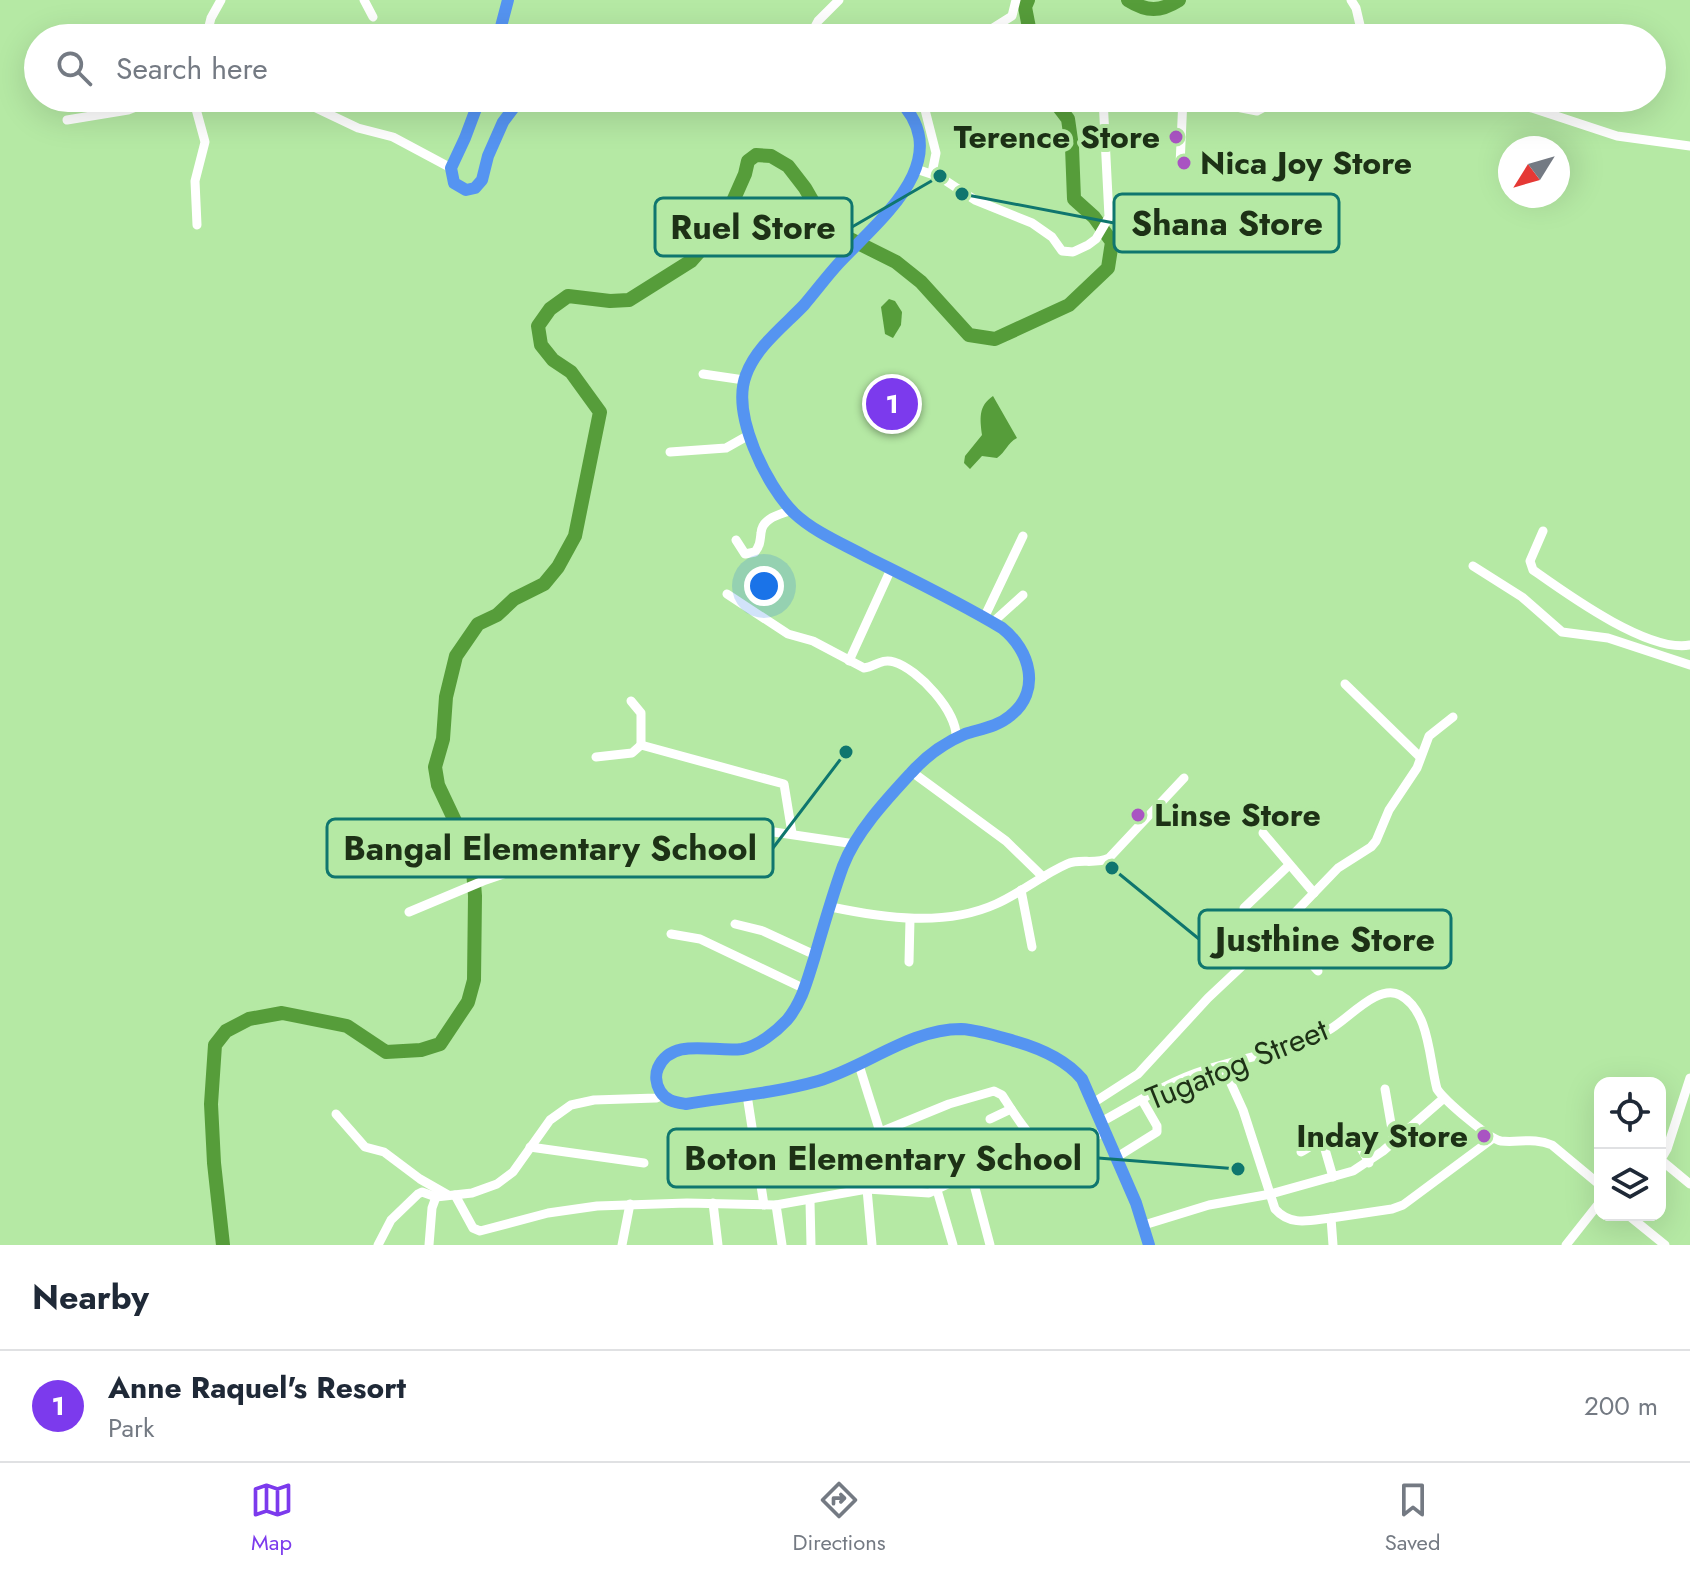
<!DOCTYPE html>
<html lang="en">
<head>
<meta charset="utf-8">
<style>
	:root { --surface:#fff; --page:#f2f2f3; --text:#1f2937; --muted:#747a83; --line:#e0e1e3; --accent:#7c3aed }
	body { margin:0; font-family:Jost,sans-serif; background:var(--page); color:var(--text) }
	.controls { position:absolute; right:24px; bottom:24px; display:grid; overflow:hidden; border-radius:16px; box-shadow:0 8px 32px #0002 }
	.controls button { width:72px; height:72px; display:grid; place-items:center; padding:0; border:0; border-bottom:2px solid var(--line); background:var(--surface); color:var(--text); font:40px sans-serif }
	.compass { position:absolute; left:1498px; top:136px; width:72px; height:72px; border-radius:50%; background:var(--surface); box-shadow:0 8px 32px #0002; rotate:233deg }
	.you { position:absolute; left:764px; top:586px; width:28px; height:28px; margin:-20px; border:6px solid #fff; border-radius:50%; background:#1a73e8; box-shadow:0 0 0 12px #1a73e833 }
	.badge { display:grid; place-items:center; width:52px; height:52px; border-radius:50%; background:var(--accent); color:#fff; font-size:26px; font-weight:700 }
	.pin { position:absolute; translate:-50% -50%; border:4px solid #fff; box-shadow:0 2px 8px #0006 }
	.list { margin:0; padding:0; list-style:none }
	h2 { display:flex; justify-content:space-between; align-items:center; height:104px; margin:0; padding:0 32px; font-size:34px }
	h2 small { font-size:26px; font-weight:400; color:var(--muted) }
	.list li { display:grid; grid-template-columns:52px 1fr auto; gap:24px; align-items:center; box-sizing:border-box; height:112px; padding:0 32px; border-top:2px solid var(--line) }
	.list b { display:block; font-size:30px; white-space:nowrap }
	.list p { margin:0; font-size:26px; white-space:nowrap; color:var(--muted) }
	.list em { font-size:26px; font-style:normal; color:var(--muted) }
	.icon { flex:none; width:44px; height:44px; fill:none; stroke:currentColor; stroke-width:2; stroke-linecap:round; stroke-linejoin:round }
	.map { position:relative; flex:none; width:1690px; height:1245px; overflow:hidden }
	.search { position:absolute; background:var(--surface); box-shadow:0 8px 32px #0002; left:24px; right:24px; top:24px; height:88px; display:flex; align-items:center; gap:20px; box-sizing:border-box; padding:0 28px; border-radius:44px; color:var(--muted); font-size:30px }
	.sheet { height:216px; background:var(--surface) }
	nav { display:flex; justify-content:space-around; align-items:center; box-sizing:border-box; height:112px; border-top:2px solid var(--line); background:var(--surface); font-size:22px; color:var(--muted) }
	nav a { display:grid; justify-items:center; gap:4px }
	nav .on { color:var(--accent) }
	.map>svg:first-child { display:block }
</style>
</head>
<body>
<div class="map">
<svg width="1690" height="1245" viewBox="0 0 1690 1245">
	<rect width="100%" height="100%" fill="#b5e9a4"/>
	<g fill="#569d3a">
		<polygon points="889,299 895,301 902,312 901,325 893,338 885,334 881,307"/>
		<path d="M 993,396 L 1017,438 C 1007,443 1006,452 997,458 L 982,456 L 970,469 L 964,463 L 965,456 L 982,435 C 980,419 978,406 993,396 Z"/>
	</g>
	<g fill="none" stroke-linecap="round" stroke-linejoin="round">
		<g stroke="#569d3a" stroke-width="14">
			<polyline points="1028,0 1025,7 1031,38"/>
			<path d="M 1128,0 C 1147,12 1160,12 1179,0"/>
			<polyline points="223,1245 214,1163 211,1104 215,1045 226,1031 249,1019 282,1013 347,1026 386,1052 421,1050 440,1044 468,1002 474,980 475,896 472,857 438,785 435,767 443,739 446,697 456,656 478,624 497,615 514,599 544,584 558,567 575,536 600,412 571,372 553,360 541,345 538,326 550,309 568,296 610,301 629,300 691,261 722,226 745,174 748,161 756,155 771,156 788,166 805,188 828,228 896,262 921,282 969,335 995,339 1069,305 1108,268 1112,242 1094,217 1074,199 1072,147 1068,119 1052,98"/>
		</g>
		<g stroke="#fff" stroke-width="9">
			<polyline points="364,0 373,17"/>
			<polyline points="1351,0 1356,8 1363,38"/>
			<polyline points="1086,32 1103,38"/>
			<polyline points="206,38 211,18 221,0"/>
			<polyline points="809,38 818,21 839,0"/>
			<polyline points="977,38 1012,16 1016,0"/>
			<polyline points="193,98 205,142 195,181 197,225"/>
			<polyline points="922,98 936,153 932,173"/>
			<polyline points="1190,98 1257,111 1282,98"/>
			<polyline points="1487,98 1532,108 1617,136 1690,146"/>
			<polyline points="297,99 358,128 393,137 451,168"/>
			<polyline points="67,120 128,110 160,98"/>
			<polyline points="1180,165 1183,98"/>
			<polyline points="916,169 940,177 975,200 1032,223 1052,237 1062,251 1073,252 1088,245 1096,239 1109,217 1103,98"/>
			<polyline points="703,374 744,380"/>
			<polyline points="670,452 726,448 749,435"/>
			<path d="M 1543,531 L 1530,561 L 1533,570 C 1567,594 1648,653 1690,645"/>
			<path d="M 736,540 L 745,554 L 755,552 C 760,545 760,542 761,533 C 762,518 779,515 792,510"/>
			<polyline points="1473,566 1522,597 1562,632 1608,638 1690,665"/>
			<path d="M 727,594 L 788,634 L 813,641 L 864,668 C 875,667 881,658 894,662 C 918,669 958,712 956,738"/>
			<polyline points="984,618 1023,536"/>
			<polyline points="992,623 1023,595"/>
			<polyline points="849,661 891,569"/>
			<polyline points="1345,684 1420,757"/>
			<polyline points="631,701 641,713 641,745"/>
			<polyline points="596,757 632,753 641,745 784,784 792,833"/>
			<polyline points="912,772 1006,841 1043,877"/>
			<polyline points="1263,833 1314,893"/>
			<polyline points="1021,890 1032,947"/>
			<path d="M 831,907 C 884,918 945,927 996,904 C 1021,893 1042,875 1067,864 C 1080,858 1095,865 1109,858 L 1184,778"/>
			<polyline points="1244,908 1288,866"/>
			<polyline points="409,912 483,881 571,851 604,845 774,832 855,844"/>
			<polyline points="735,924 763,931 815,955"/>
			<polyline points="1279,929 1318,971"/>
			<polyline points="671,934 700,939 805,989"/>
			<polyline points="909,962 910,919"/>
			<polyline points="859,1065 880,1132"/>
			<path d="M 1223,1066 L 1243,1110 L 1275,1209 C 1291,1227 1311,1220 1331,1218"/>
			<polyline points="1385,1089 1394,1141"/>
			<polyline points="747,1095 764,1205"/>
			<polyline points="1093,1103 1138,1074 1208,998 1258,951 1338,868 1371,847 1376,841 1389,810 1417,768 1429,736 1453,717"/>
			<polyline points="336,1114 365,1147 384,1152 420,1179 448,1195"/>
			<polyline points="990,1119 1011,1109"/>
			<path d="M 1101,1122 C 1134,1104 1169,1081 1205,1070 C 1246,1057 1289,1051 1327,1031 C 1347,1021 1377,983 1400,995 C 1430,1011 1429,1060 1437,1089 C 1444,1100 1489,1139 1501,1141 C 1519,1143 1534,1137 1552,1145 L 1600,1185"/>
			<polyline points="1322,1139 1333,1177"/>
			<polyline points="530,1147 644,1163"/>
			<path d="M 1301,1152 C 1334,1132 1350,1121 1369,1163"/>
			<polyline points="1117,1157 1157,1132 1157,1126 1142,1100"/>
			<polyline points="1661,1160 1690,1184"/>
			<polyline points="1660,1161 1667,1149 1690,1078"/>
			<path d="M 759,1168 L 829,1153 L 949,1104 L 994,1091 L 1002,1095 C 1012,1110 1039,1157 1059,1152 C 1074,1149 1091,1138 1106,1131"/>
			<polyline points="971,1173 990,1245"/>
			<polyline points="867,1189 872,1245"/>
			<polyline points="937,1190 953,1245"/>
			<polyline points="455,1195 473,1228 480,1231 548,1213 597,1206 687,1203 776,1205 867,1189 929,1193 1036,1142"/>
			<polyline points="810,1201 811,1245"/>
			<polyline points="713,1203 718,1245"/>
			<polyline points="776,1205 782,1245"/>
			<polyline points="1628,1215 1665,1245"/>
			<polyline points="1144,1225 1209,1205 1271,1194 1353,1171 1383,1151 1444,1098"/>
			<polyline points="378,1245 391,1220 418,1194 422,1192 436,1197"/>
			<polyline points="429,1245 432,1208 436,1197 472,1193 497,1184 513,1172 550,1120 571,1105 594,1100 656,1098 663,1095"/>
			<polyline points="622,1245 630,1204"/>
			<polyline points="1333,1245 1331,1218 1392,1209 1403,1205 1492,1139"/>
			<polyline points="1566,1245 1600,1202"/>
		</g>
		<g stroke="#5594f1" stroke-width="12">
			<polyline points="498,38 508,0"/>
			<polyline points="794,38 811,38"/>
			<polyline points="480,98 465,138 451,168 454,183 466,190 475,188 482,180 488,156 503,122 521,98"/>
			<path d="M 897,98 C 959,159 880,219 839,263 C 827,276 816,291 804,305 C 784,326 756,347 746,375 C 731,414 766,485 794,513 C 814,532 843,544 867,557 C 913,580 959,602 1002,628 C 1030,650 1042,691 1010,716 C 997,727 980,729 965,734 C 944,743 926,756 911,773 C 887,799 856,832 843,866 C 832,896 823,928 814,959 C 807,981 802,1002 787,1020 C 776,1032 758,1046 742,1049 C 715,1053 672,1036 658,1068 C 655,1075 656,1084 660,1091 C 666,1101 675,1102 686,1104 C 730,1097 775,1093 818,1081 C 866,1067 910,1029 961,1029 C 979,1030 997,1036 1014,1041 C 1039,1048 1065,1059 1082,1079 L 1136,1203 L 1149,1245"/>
		</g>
	</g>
	<g fill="#a954c2" stroke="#b5e9a4" stroke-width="3">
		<circle cx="1176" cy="137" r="8"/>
		<circle cx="1184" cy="163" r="8"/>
		<circle cx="1138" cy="815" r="8"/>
		<circle cx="1484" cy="1136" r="8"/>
	</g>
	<g text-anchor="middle" stroke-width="8" stroke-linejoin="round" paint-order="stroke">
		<g font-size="32" font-weight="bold" fill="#1d3116" stroke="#b5e9a4" text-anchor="end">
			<text x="1160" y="148">Terence Store</text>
			<text x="1200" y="174" text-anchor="start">Nica Joy Store</text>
			<text x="1154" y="826" text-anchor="start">Linse Store</text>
			<text x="1468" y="1147">Inday Store</text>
		</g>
		<g font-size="32" fill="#1d3116" stroke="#b5e9a4">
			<text transform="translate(1237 1064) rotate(-22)" y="11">Tugatog Street</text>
		</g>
	</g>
	<path fill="none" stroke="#0f766e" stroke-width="3" d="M962 194L1114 223M940 176L852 227M846 752L773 848M1112 868L1199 939M1238 1169L1098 1158"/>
	<g fill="#0f766e" stroke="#b5e9a4" stroke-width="3">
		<circle cx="962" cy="194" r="8"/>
		<circle cx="940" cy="176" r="8"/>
		<circle cx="846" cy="752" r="8"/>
		<circle cx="1112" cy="868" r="8"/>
		<circle cx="1238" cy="1169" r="8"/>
	</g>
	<g fill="#b5e9a4" stroke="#0f766e" stroke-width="3">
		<rect x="1114" y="194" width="225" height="58" rx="8"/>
		<rect x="655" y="198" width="197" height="58" rx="8"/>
		<rect x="327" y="819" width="446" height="58" rx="8"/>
		<rect x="1199" y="910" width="252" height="58" rx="8"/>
		<rect x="668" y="1129" width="430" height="58" rx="8"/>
	</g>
	<g font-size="34" text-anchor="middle" font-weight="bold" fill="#1d3116">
		<text x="1227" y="235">Shana Store</text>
		<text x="753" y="239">Ruel Store</text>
		<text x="550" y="860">Bangal Elementary School</text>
		<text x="1325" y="951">Justhine Store</text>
		<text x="883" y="1170">Boton Elementary School</text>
	</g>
</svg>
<div class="controls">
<button><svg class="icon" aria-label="locate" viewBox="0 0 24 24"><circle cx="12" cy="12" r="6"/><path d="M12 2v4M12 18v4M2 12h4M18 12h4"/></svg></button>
<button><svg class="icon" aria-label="layers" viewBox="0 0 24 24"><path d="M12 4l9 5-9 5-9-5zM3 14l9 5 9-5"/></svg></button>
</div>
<svg class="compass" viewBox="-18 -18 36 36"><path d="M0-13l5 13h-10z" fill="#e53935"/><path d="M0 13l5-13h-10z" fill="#747a83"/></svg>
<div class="you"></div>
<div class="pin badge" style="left:892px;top:404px">1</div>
<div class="search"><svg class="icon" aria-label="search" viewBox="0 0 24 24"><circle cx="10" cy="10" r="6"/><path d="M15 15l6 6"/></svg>Search here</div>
</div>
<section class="sheet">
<h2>Nearby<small></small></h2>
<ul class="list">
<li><span class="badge">1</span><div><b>Anne Raquel's Resort</b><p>Park</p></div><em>200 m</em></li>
</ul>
</section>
<nav>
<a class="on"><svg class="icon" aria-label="map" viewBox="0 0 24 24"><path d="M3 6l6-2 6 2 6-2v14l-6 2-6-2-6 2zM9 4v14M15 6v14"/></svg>Map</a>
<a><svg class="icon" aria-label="directions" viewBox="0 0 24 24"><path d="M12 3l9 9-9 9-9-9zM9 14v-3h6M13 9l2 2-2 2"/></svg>Directions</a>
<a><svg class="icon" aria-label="saved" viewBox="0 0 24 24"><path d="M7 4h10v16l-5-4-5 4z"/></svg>Saved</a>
</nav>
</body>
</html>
